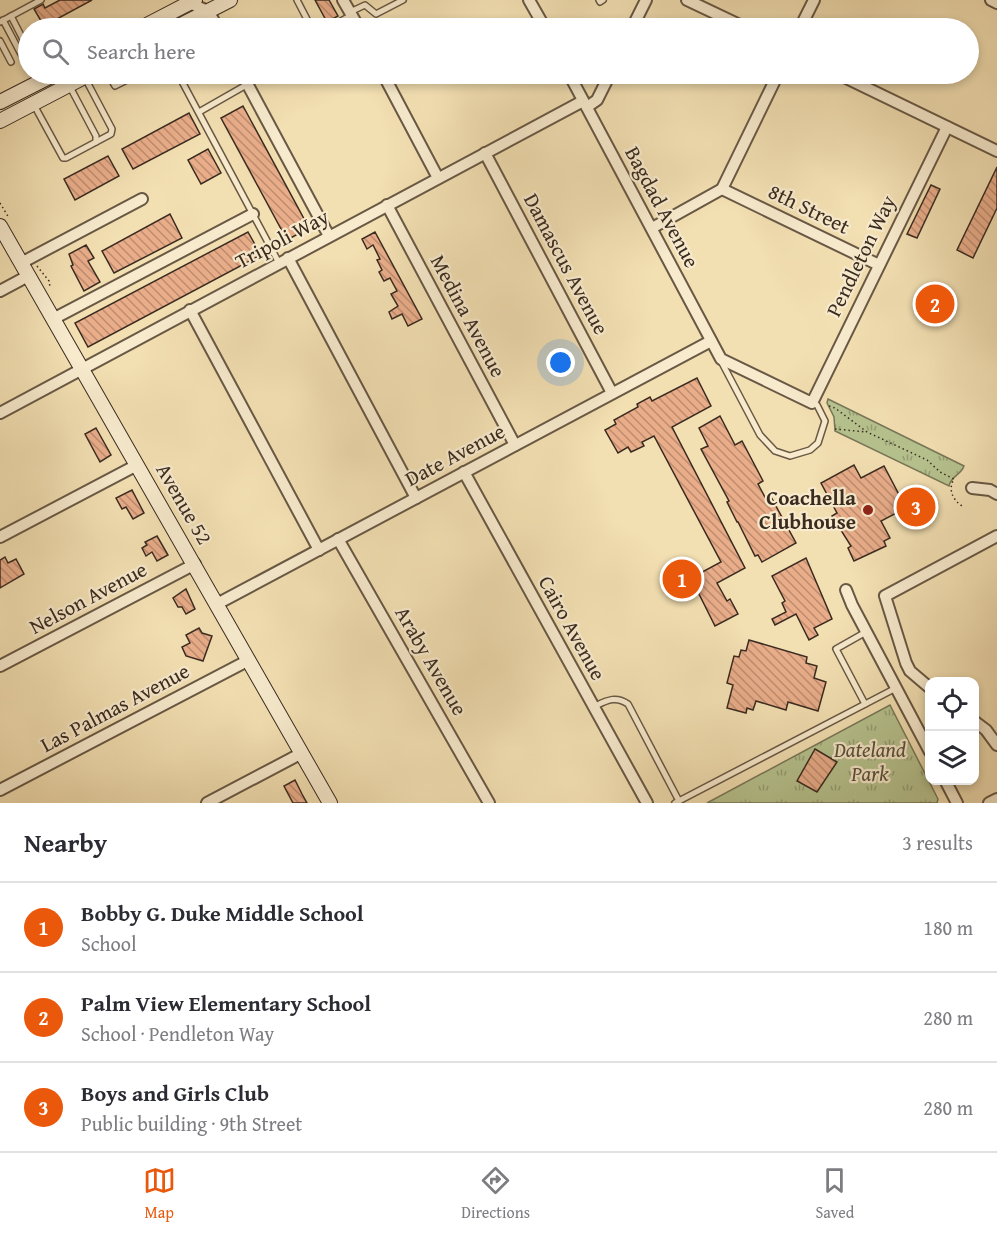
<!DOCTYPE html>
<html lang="en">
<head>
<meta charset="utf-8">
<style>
	:root { --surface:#fff; --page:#f2f2f3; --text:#2b2b33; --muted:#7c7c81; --line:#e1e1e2; --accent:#ea580c }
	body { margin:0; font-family:"Gentium Book Plus",serif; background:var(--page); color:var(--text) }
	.controls { position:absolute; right:18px; bottom:18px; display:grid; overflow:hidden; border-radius:12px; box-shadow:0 3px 9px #0003 }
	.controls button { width:54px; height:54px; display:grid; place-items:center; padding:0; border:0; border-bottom:2px solid var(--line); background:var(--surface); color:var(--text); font:30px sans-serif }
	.you { position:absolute; left:561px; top:363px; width:21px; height:21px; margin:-15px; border:4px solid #fff; border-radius:50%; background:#1a73e8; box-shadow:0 0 0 9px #1a73e833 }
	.badge { display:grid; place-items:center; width:39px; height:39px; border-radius:50%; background:var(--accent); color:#fff; font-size:20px; font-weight:700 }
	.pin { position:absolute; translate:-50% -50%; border:3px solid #fff; box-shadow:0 2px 6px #0006 }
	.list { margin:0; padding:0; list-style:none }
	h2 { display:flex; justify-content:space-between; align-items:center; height:78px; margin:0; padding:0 24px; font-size:26px }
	h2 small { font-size:20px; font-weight:400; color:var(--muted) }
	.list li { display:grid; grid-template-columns:39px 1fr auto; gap:18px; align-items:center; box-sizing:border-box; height:90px; padding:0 24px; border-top:2px solid var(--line) }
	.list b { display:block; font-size:22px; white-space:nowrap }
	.list p { margin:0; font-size:20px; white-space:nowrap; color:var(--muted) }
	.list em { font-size:20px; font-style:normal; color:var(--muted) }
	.icon { flex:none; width:33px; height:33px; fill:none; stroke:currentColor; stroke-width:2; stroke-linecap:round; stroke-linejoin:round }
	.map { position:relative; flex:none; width:997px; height:803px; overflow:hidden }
	.search { position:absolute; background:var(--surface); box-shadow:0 3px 9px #0003; left:18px; right:18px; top:18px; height:66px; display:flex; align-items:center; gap:15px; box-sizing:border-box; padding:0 21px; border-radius:33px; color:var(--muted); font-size:22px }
	.sheet { height:348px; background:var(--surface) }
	nav { display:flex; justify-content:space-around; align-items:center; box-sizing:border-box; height:84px; border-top:2px solid var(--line); background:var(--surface); font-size:16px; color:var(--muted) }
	nav a { display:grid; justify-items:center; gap:3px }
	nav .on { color:var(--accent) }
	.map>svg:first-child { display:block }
</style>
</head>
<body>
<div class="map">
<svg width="997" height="803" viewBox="0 0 997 803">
	<defs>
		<pattern id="grass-tufts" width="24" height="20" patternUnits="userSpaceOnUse" patternTransform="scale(1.5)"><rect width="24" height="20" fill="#b6c38f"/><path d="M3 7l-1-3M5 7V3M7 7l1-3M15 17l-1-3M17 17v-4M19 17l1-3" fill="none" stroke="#959f74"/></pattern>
		<pattern id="building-back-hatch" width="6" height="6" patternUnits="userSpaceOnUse" patternTransform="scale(1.5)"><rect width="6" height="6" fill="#e9ad8a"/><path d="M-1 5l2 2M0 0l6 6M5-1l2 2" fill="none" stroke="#be8d70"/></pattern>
	</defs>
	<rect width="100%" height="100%" fill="#f2dfb2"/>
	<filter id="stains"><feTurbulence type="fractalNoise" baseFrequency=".00333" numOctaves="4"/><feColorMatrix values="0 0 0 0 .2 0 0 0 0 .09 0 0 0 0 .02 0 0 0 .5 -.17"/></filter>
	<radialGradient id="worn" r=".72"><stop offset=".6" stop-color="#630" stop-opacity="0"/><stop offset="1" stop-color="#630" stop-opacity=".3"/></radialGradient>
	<g fill="url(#grass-tufts)" stroke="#787758" stroke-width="1.5">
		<path d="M 828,399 L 964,466 C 961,475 951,476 949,486 L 835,431 L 834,417 L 827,403 Z"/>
		<polygon points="890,705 938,799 937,803 707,803"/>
	</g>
	<g fill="url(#building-back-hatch)" stroke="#3a2b20" stroke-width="1.5">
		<polygon points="60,0 92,0 44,26 34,9 43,4 45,8"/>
		<polygon points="315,0 329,0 338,16 327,22"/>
		<polygon points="243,106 309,228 287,240 221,118"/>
		<polygon points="189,113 200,134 133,169 122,149"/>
		<polygon points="208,149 221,173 201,184 188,160"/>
		<polygon points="108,156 119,176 75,200 64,179"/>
		<polygon points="997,167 997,208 973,258 957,250"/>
		<polygon points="931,185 940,189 917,238 907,234"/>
		<polygon points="170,214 182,238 114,273 102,251"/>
		<polygon points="248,232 261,255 88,347 75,323"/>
		<polygon points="375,232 422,319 408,326 402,314 392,319 389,312 398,306 391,294 397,291 390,278 384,281 379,272 382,270 377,260 380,259 373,245 367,249 362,239"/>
		<polygon points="86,245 94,258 88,261 100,282 84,291 71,266 73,265 69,254"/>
		<polygon points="697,378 711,406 672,427 745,568 717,583 727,601 730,599 738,614 715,626 691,578 721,562 654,436 642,442 644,446 631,452 628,447 618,453 605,430 616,424 614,420 638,407 637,404 650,397 652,401"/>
		<polygon points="720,416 735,445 742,441 763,481 758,484 766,499 771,497 796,543 762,562 758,555 755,556 738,522 737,522 727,502 729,501 701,449 708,446 699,428"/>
		<polygon points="96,428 111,455 100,462 85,434"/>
		<polygon points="854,465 861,478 884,466 906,508 881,521 890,538 884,541 886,546 854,561 848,548 851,546 832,516 837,513 821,483"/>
		<polygon points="132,490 144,513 133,519 126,507 122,509 116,498"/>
		<polygon points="157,536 168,555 157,561 152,552 146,556 142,548 147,545 145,542"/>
		<polygon points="5,557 8,563 16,559 24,574 0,588 0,560"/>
		<polygon points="806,558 832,619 814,628 818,635 809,640 796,614 775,625 772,619 786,612 782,603 785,601 772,576"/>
		<polygon points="186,589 195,609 186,614 182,607 178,607 173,598"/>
		<polygon points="199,628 202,633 212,636 203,661 186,656 182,647 190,643 186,635"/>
		<polygon points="749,640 807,657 806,663 817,666 814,678 826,682 818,711 788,702 786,710 756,701 753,710 747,708 746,713 727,708 733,685 727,683 734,656 739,657 741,650 746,651"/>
		<polygon points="815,749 837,762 817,792 797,781"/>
		<polygon points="295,780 302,794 307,803 293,803 284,786"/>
	</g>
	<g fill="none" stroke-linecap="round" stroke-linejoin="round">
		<g stroke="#685844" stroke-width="8">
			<g id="lane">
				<polyline points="297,0 310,25 317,22 321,28"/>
				<polyline points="599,0 600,2 603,0"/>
				<polyline points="350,12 365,5 376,14 403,0"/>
				<polyline points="11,16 28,49"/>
				<polyline points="3,20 22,56"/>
				<polyline points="0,22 41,0"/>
				<polyline points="328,28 352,15"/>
				<polyline points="0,41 11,62"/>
				<polyline points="108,74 115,86 139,74"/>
				<polyline points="178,74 279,263"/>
				<polyline points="85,78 112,129 111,134 96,142"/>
				<polyline points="34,105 63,158 66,158 96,142 96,136 69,85"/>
				<polyline points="199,112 248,84"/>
				<polyline points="721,361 760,435 775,451 790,456 810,450 818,443 825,421 817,405 812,403"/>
				<polyline points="865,704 836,649 866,632"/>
				<path d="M 593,707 C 606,701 615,695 628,704 L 679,801"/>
				<polyline points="675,803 896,688"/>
			</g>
		</g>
		<g stroke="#685844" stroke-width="14">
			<g id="street">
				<polyline points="188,0 189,3 208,11 218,28"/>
				<polyline points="343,0 359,28"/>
				<polyline points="529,0 545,28"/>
				<polyline points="687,0 746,28"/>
				<polyline points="991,0 997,3"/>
				<polyline points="632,28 646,0"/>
				<polyline points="800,28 814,0"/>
				<polyline points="242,74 329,236"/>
				<polyline points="383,74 438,178"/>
				<polyline points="569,74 721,359 812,403 947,127"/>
				<polyline points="838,74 997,151"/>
				<polyline points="587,107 597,100 610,74"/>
				<polyline points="485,153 612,393"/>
				<polyline points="722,189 879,265"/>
				<polyline points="387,205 515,445"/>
				<polyline points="652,228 722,189 778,74"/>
				<polyline points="288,258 416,498"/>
				<polyline points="21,263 142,199"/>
				<polyline points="0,291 28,276"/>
				<polyline points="190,310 319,550"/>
				<polyline points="53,319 253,214"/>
				<polyline points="0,413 583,101"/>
				<polyline points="464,472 647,803"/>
				<polyline points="972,488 990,490 997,494"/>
				<polyline points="0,537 137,465"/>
				<polyline points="338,539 489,803"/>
				<polyline points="846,590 852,605 930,752"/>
				<polyline points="217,604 711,341"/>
				<polyline points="0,666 195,564"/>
				<polyline points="930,688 910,671 906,663 885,596 997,536"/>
				<polyline points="974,721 986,730 997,745"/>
				<polyline points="945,780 957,803"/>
				<polyline points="0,790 249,660"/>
				<polyline points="207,803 302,753"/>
				<polyline points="989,803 997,799"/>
			</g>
		</g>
		<g stroke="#3a2b20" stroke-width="16">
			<g id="secondary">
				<polyline points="141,28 195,0"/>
				<polyline points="175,28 230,0"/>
				<polyline points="0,102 55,74"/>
				<polyline points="0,121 90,74"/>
				<polyline points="0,226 330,803"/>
			</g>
		</g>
		<g stroke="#3a2b20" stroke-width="1.5" stroke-dasharray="1.5 3" stroke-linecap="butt">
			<polyline points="0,203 9,218"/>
			<polyline points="37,266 49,281 50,287"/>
			<path d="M 829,406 L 835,408 L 867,432 L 927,460 L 940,472 L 954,479 C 948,489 952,499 962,506"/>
			<polyline points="835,429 866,432"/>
		</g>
		<use href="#lane" stroke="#f7eacd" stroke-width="5"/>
		<use href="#street" stroke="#f7eacd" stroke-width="10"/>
		<use href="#secondary" stroke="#f7eacd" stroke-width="14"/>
	</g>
	<circle fill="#8f2418" stroke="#f7eacd" stroke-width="2" cx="868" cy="510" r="6"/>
	<g text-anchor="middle" stroke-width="4.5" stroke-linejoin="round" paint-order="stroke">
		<g font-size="21" fill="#3a2b20" stroke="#f7eacd">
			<text transform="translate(662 207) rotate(62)" y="7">Bagdad Avenue</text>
			<text transform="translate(809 209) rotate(26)" y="7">8th Street</text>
			<text transform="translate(282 239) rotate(-28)" y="7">Tripoli Way</text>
			<text transform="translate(861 256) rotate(-64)" y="7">Pendleton Way</text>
			<text transform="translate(566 264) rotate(62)" y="7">Damascus Avenue</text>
			<text transform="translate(468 316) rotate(62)" y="7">Medina Avenue</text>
			<text transform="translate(455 455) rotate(-28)" y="7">Date Avenue</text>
			<text transform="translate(184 504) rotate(60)" y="7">Avenue 52</text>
			<text transform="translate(88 598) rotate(-28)" y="7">Nelson Avenue</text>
			<text transform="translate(572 628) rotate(61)" y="7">Cairo Avenue</text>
			<text transform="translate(431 661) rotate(60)" y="7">Araby Avenue</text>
			<text transform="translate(115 708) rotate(-28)" y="7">Las Palmas Avenue</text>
		</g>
		<g font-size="21" font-weight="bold" fill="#3a2b20" stroke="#f7eacd" text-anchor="end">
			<text x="856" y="505">Coachella<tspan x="856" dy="24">Clubhouse</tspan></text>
		</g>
		<g font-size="21" font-style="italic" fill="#59513c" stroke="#f7eacd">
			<text x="870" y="757">Dateland<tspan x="870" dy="24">Park</tspan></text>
		</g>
	</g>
	<rect width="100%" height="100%" filter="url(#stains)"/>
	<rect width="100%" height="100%" fill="url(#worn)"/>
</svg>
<div class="controls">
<button><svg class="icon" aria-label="locate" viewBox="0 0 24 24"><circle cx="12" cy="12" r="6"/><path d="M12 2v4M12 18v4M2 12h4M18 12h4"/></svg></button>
<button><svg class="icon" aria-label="layers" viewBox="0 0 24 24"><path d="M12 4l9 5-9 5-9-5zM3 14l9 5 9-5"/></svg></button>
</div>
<div class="you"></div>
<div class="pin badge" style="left:682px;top:579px">1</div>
<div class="pin badge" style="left:935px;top:304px">2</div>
<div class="pin badge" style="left:916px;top:507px">3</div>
<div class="search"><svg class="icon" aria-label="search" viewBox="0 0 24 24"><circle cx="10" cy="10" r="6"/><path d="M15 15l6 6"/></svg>Search here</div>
</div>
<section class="sheet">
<h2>Nearby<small>3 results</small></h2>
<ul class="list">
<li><span class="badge">1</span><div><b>Bobby G. Duke Middle School</b><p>School</p></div><em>180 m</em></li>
<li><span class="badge">2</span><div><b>Palm View Elementary School</b><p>School · Pendleton Way</p></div><em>280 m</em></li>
<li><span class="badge">3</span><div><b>Boys and Girls Club</b><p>Public building · 9th Street</p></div><em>280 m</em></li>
</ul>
</section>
<nav>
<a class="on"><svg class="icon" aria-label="map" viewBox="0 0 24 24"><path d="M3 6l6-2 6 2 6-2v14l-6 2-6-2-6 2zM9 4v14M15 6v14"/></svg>Map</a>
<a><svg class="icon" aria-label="directions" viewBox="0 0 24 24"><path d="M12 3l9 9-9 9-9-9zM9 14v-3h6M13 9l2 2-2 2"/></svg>Directions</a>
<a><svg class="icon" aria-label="saved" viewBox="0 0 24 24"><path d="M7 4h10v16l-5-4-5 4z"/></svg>Saved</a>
</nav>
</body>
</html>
